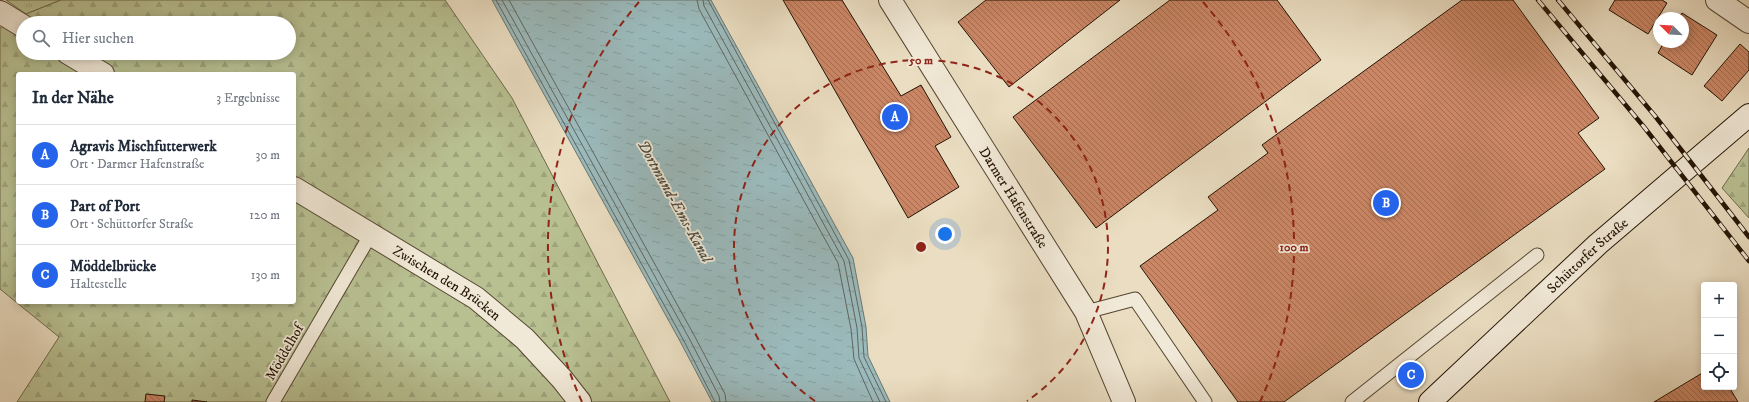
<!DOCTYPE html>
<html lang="de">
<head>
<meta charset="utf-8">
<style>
	:root { --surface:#fff; --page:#f2f2f3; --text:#1f2937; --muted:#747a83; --line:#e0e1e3; --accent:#2563eb }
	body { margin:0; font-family:"IM FELL DW Pica",serif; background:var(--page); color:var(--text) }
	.controls { position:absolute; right:12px; bottom:12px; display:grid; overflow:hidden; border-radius:4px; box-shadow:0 2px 10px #0003 }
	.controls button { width:36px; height:36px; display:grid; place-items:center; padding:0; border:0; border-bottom:1px solid var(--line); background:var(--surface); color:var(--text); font:20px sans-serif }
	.compass { position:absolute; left:1653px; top:12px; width:36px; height:36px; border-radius:50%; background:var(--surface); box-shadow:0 2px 10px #0003; rotate:294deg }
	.you { position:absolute; left:945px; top:234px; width:14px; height:14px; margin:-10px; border:3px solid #fff; border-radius:50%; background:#1a73e8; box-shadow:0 0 0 6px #1a73e833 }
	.badge { display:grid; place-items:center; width:26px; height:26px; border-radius:50%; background:var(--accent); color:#fff; font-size:13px; font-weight:700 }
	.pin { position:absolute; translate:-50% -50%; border:2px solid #fff; box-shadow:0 1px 4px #0006 }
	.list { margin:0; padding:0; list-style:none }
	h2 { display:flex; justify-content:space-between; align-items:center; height:52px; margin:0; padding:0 16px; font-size:17px }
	h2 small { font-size:13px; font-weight:400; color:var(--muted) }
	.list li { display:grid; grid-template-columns:26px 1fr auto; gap:12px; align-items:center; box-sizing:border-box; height:60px; padding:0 16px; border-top:1px solid var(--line) }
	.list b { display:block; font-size:15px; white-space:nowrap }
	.list p { margin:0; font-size:13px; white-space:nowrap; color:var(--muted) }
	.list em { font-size:13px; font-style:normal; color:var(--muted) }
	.icon { flex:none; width:22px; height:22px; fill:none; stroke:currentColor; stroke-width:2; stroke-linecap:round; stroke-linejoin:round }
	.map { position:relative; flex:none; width:1749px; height:402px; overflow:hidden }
	.search { position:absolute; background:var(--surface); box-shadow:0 2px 10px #0003; left:16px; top:16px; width:280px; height:44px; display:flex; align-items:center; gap:10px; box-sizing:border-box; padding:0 14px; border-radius:22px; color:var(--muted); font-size:15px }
	.panel { position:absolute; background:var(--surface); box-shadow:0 2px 10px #0003; left:16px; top:72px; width:280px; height:232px; border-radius:4px }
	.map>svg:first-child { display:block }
</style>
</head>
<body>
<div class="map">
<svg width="1749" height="402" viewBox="0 0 1749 402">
	<defs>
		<pattern id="grass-tufts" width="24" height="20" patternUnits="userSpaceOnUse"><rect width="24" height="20" fill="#b8c092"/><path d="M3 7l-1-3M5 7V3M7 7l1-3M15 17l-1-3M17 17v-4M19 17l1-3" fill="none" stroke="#9ea47c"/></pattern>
		<pattern id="forest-firs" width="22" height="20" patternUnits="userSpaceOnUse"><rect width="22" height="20" fill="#b8c092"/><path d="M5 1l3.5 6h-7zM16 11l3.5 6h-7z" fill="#9ea47c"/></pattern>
		<pattern id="water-ripples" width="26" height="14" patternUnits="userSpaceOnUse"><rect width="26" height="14" fill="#9bbabc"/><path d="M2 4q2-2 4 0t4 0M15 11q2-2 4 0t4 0" fill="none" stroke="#859fa0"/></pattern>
		<pattern id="building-back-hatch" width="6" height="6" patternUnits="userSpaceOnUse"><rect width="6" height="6" fill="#ca8665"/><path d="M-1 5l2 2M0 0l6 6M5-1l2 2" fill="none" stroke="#a46c51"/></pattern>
	</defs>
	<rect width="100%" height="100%" fill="#eaddc1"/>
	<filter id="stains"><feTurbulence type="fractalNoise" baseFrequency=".005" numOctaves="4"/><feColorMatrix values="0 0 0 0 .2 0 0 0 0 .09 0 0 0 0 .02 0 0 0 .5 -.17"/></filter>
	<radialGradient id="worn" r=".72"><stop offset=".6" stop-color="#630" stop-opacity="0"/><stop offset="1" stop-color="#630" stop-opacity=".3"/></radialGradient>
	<polygon fill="url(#grass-tufts)" stroke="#6e6a4a" points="6,0 61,0 26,14"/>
	<g fill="url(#forest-firs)" stroke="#6e6a4a" fill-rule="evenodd">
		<path d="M 61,0 L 445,0 L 512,98 L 670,402 L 17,402 L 59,337 L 0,289 L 0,28 L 26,14 ZM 23,23 L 289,23 L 289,53 L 23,53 ZM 18,74 L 294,74 L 294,302 L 18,302 Z"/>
		<polygon points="1749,148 1749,218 1722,188"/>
	</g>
	<polygon fill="url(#water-ripples)" stroke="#6b7772" points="492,0 711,0 853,258 866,327 868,356 890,402 712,402 681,343"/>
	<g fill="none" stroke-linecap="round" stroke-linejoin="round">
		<g stroke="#5f6660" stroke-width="1">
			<polyline points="496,0 684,341 715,402"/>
			<polyline points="502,0 689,338 719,396 720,402"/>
			<polyline points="509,0 694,335 725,394 726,402"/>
			<polyline points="697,0 699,9 838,263 851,329 854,359 873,402"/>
			<polyline points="703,0 704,6 844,261 857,328 859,358 880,402"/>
			<polyline points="708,0 849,260 862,327 864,357 886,402"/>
		</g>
	</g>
	<g fill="url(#building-back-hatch)" stroke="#231303">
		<polygon points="783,0 842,0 901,96 921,85 951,137 935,146 959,187 908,218"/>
		<polygon points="986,0 1120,0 1009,87 958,22"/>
		<polygon points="1170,0 1277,0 1321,60 1096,228 1013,117"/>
		<polygon points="1462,0 1513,0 1599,118 1578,133 1605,169 1284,402 1238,402 1140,266 1218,210 1208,197 1268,153 1262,145"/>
		<polygon points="1615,0 1662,0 1667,3 1648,34 1609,10"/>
		<polygon points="1682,13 1717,35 1692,75 1658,53 1664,42 1683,42 1683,18 1679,18"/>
		<polygon points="1740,44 1749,52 1749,70 1722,101 1704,86"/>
		<polygon points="1704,372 1704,387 1729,387 1738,402 1654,402"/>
		<polygon points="146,394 165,396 164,402 145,402"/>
		<polygon points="192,400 207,402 192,402"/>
	</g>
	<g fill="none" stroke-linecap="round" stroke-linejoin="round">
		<g stroke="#554632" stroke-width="15">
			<g id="service">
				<polyline points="1086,312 1135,299 1205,402"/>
				<polyline points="273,402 371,234"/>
				<polyline points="1352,402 1537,255"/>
			</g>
		</g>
		<g stroke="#554632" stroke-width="24">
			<g id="minor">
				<path id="s1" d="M 890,0 L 1086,312 L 1124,402"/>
				<polyline points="1717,0 1749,22"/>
			</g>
		</g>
		<g stroke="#554632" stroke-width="24">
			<g id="tertiary">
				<polyline points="0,12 23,26"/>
				<polyline points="68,53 103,74"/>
				<path id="s2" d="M 294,188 L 476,298 L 525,339 L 562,379 L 580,402"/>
			</g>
		</g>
		<g stroke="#231303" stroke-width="24">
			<g id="secondary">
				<path id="s3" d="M 1430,402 L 1598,244 L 1749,115"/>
			</g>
		</g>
		<use href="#service" stroke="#f1e9d7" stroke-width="13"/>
		<use href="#minor" stroke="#f1e9d7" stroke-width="22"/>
		<use href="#tertiary" stroke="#f1e9d7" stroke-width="22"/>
		<use href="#secondary" stroke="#f1e9d7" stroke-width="22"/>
		<g stroke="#231303" stroke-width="4.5">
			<g id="rail">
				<polyline points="1538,0 1644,127 1749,261"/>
				<polyline points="1558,0 1655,116 1749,237"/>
			</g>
		</g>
		<use href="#rail" stroke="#f1e9d7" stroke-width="3" stroke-dasharray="9" stroke-linecap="butt"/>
	</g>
	<g fill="none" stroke="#8f2418" stroke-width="2" stroke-dasharray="7 5">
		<path d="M815 401A187 187 0 1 1 1027 401"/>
		<path d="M582 402A373 373 0 0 1 639 2M1203 2A373 373 0 0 1 1260 402"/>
	</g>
	<g text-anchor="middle" stroke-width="3.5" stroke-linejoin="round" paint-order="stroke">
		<g font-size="14" fill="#231303" stroke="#f1e9d7">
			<text dy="5" stroke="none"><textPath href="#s1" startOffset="233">Darmer Hafenstraße</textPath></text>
			<text dy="5" stroke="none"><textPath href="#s3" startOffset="215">Schüttorfer Straße</textPath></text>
			<text dy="5" stroke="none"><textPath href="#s2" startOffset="180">Zwischen den Brücken</textPath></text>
			<text transform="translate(284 352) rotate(-60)" y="5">Möddelhof</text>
		</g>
		<g font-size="15" font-style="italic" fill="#4d4d44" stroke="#f1e9d7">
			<text transform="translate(675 201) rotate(61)" y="5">Dortmund-Ems-Kanal</text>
		</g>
	</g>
	<circle cx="921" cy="247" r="6" fill="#8f2418" stroke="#f1e9d7" stroke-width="2"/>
	<g font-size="12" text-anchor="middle" font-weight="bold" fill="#8f2418" stroke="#f1e9d7" stroke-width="3.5" stroke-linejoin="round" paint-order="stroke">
		<text x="921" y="64">50 m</text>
		<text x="1294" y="251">100 m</text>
	</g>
	<rect width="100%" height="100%" filter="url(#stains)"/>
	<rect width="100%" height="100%" fill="url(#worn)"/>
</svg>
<div class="controls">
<button>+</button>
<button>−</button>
<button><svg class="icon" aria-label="locate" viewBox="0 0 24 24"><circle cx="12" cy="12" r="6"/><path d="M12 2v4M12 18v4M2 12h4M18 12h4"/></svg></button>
</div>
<svg class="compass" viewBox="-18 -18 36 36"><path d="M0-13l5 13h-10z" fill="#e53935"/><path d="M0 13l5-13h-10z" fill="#747a83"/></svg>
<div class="you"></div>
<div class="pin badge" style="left:895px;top:117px">A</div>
<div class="pin badge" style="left:1386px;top:203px">B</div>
<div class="pin badge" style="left:1411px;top:375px">C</div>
<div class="search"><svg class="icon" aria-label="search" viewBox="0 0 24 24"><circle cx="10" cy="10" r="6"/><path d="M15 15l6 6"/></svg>Hier suchen</div>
<section class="panel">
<h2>In der Nähe<small>3 Ergebnisse</small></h2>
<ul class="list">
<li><span class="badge">A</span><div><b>Agravis Mischfutterwerk</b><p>Ort · Darmer Hafenstraße</p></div><em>30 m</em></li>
<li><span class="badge">B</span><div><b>Part of Port</b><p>Ort · Schüttorfer Straße</p></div><em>120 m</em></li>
<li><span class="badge">C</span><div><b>Möddelbrücke</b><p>Haltestelle</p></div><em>130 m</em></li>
</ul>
</section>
</div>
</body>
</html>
